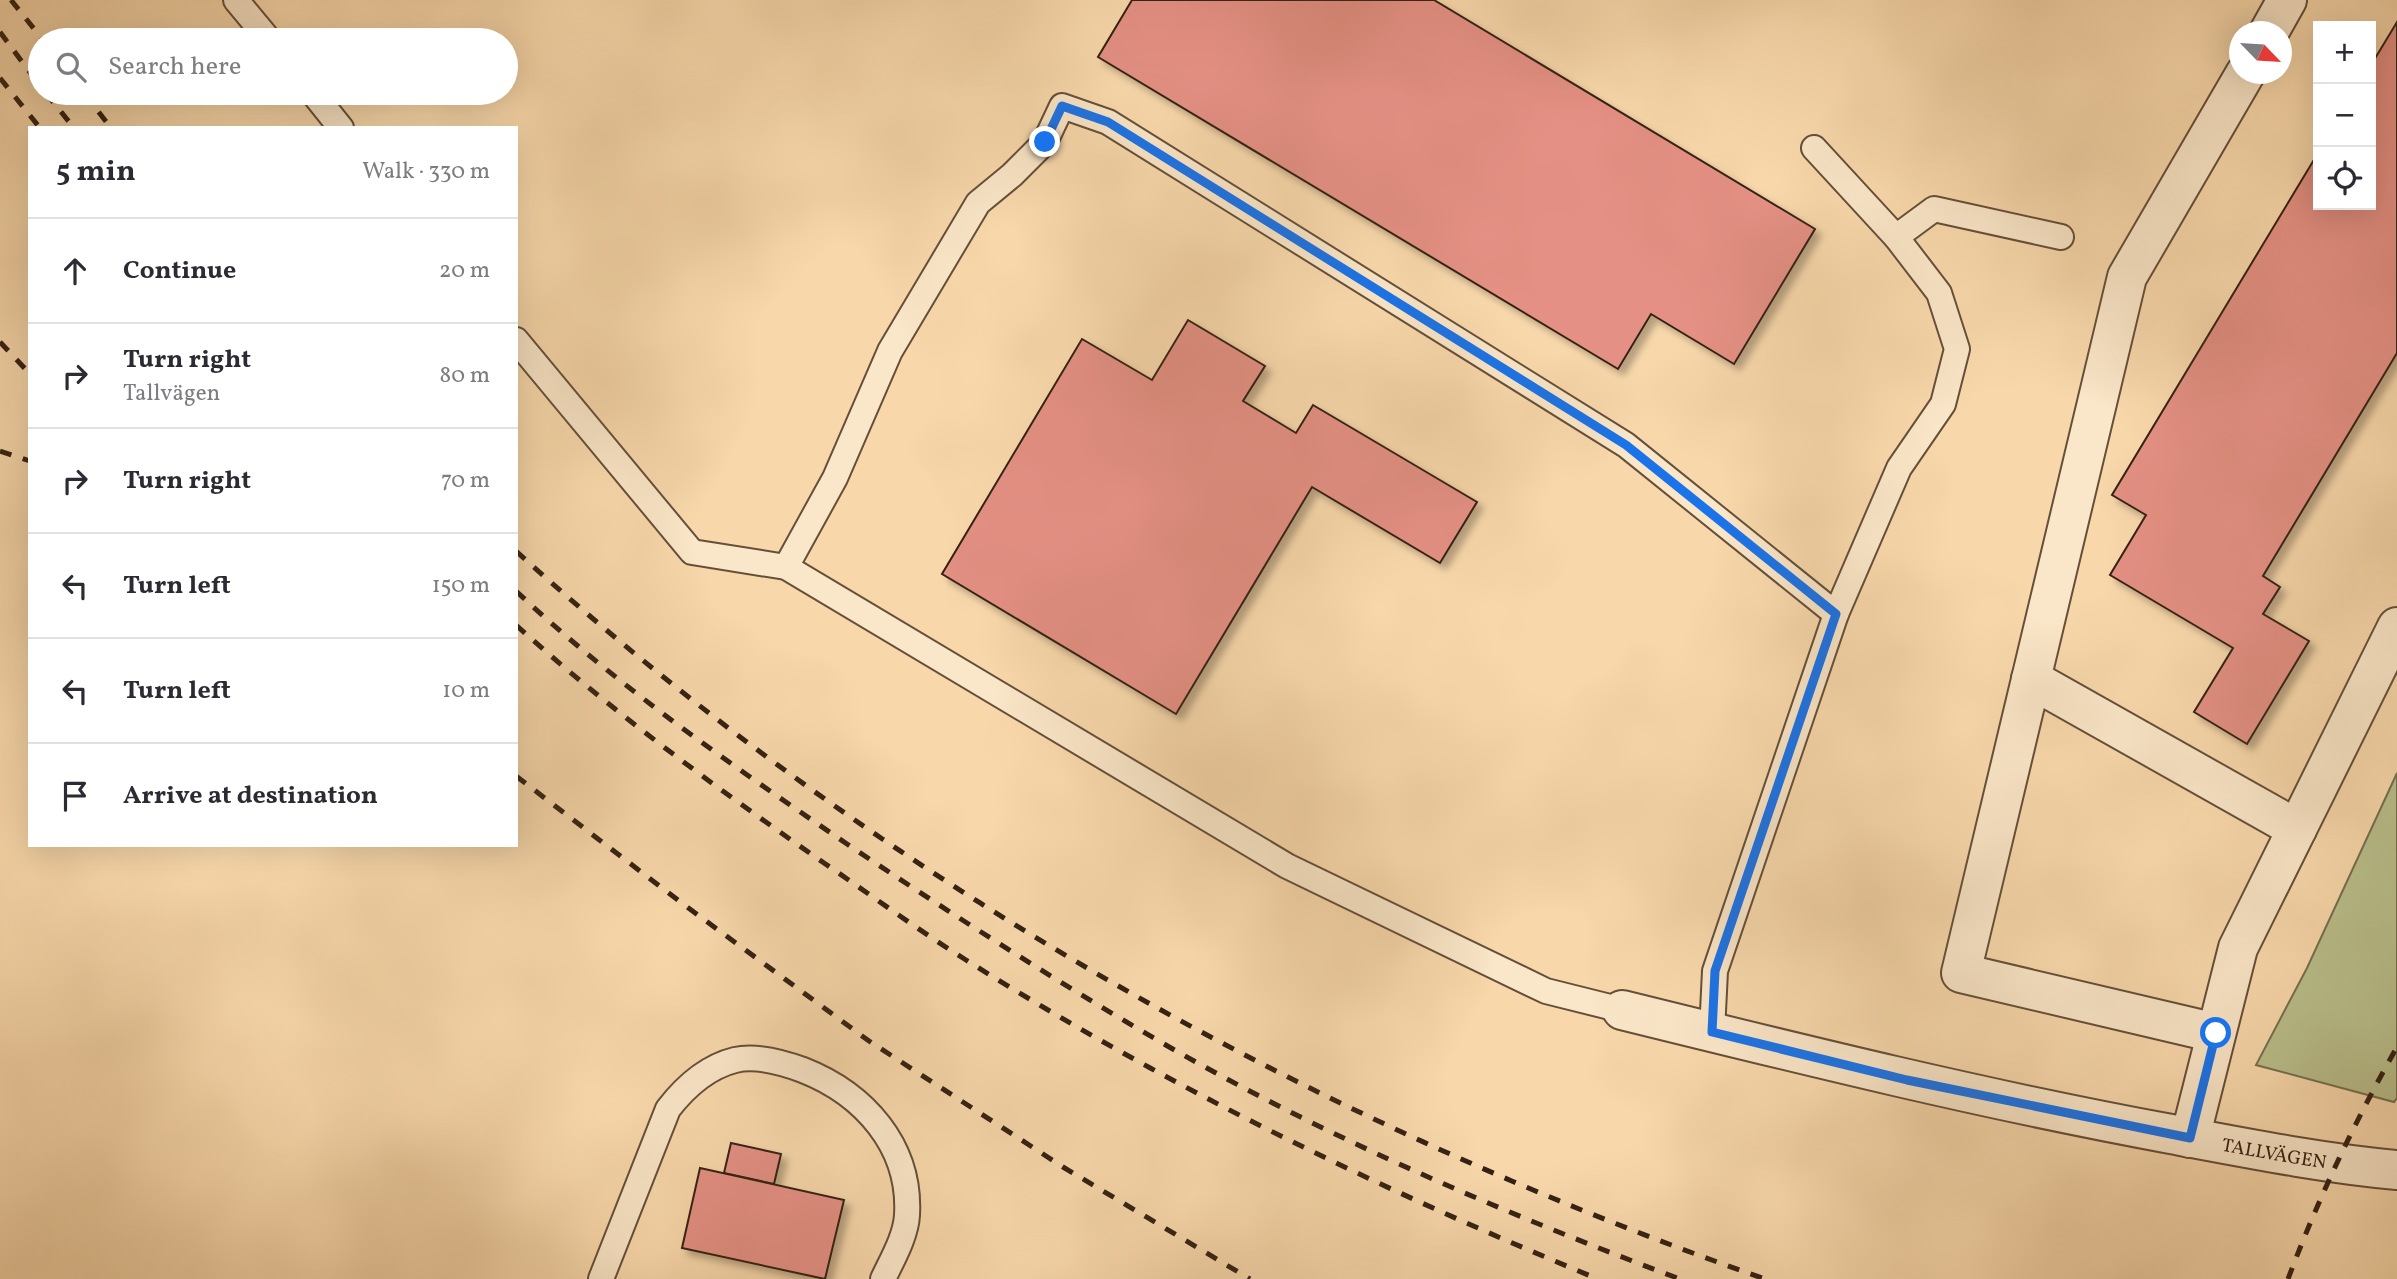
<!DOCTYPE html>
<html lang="en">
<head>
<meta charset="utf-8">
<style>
	:root { --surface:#fff; --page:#f7f7f7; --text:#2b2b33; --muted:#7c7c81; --line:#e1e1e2 }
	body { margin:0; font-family:Vollkorn,serif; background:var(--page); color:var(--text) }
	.controls { position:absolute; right:21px; top:21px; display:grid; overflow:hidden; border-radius:0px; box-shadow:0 7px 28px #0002 }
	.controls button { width:63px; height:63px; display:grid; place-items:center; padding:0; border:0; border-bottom:2px solid var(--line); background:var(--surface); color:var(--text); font:35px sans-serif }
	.compass { position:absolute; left:2229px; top:21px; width:63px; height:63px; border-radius:50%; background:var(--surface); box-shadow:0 7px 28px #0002; rotate:115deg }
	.stop { position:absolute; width:21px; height:21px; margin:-16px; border:5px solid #1a73e8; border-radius:50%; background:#fff }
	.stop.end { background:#1a73e8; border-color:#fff; box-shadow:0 2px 7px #0008 }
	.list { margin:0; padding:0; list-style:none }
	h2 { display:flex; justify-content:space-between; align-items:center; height:91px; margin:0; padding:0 28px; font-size:30px }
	h2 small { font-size:23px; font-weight:400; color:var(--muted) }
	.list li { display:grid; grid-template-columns:46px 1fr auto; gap:21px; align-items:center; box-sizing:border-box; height:105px; padding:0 28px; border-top:2px solid var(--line) }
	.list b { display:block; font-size:26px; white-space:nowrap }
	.list p { margin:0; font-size:23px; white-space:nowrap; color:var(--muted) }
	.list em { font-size:23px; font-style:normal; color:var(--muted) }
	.icon { flex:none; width:38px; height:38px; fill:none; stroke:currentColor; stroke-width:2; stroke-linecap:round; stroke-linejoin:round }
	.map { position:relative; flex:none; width:2397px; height:1279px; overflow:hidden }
	.search { position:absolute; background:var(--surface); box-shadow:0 7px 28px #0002; left:28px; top:28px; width:490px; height:77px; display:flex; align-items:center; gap:18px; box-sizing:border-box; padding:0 24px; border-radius:38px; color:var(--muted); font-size:26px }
	.panel { position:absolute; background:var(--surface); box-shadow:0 7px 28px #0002; left:28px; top:126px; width:490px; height:721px; border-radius:0px }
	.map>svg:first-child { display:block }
</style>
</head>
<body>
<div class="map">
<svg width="2397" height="1279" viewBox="0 0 2397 1279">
	<defs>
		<filter id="shadow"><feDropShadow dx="6" dy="6" stdDeviation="3.5" flood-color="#0004"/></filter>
	</defs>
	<rect width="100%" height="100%" fill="#f8d8ab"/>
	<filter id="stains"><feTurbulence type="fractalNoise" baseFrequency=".00286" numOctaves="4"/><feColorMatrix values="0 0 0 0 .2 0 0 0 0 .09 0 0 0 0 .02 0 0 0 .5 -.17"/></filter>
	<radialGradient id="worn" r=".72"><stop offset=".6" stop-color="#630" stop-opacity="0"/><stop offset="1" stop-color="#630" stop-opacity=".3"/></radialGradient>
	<polygon fill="#b9bf8c" stroke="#767050" stroke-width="2" points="2397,773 2397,1098 2394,1102 2256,1065 2307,968"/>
	<g fill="#e49084" stroke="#342113" stroke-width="2" filter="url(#shadow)">
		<polygon points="1132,0 1434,0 1815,229 1734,364 1651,314 1618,369 1098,57"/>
		<polygon points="2397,22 2397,353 2263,576 2280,587 2263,614 2309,641 2247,744 2194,712 2233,648 2110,575 2146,515 2112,495 2318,153 2318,205 2371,205 2371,65"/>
		<polygon points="1188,320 1265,366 1243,401 1296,433 1313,405 1477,502 1440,563 1312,487 1176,714 942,574 1082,339 1152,380"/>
		<polygon points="731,1143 781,1154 774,1184 724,1173"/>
		<polygon points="700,1168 844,1200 825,1279 682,1248"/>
	</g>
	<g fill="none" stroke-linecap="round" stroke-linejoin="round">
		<g stroke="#654f39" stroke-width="28">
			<g id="service">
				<polyline points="236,0 269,40"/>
				<polyline points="313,93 341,128"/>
				<polyline points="1896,237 1934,209 2061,237"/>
				<polyline points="516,340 692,552 786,567 1287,866 1546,991 1622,1010"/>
				<polyline points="786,567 835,478 890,351 978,203 1012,175 1045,142 1062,106 1108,122 1626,445 1836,614"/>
				<polyline points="1712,1032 1715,971 1836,614 1899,468 1943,404 1957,349 1939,293 1896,237 1814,148"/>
				<path d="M 601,1279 L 668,1109 C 685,1087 707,1067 735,1060 C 756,1055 784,1063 803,1070 C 864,1094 911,1146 907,1215 C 906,1236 892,1260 883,1279"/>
			</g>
		</g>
		<g stroke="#654f39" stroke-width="42">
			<g id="minor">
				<polyline points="2269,32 2287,0"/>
				<polyline points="2031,679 2297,829"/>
				<path id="s1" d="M 1622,1010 C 1804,1055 1986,1100 2171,1134 C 2246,1148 2321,1163 2397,1170"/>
				<polyline points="2216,1033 1961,973 2127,277 2245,74"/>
				<polyline points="2190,1138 2238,948 2397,627"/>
			</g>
		</g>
		<use href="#service" stroke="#fae6c8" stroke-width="24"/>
		<use href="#minor" stroke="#fae6c8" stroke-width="38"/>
		<g stroke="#342113" stroke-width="5" stroke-dasharray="12 12" stroke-linecap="butt">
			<polyline points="11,0 43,40"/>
			<polyline points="0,32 40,86"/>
			<polyline points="0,78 40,128"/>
			<polyline points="46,93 74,128"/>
			<polyline points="84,93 111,128"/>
			<polyline points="0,342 30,374"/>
			<polyline points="0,451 30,461"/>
			<path d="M 516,551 C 876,878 1307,1119 1765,1279"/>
			<path d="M 516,591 C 617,686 733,766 847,844 C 953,915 1060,984 1171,1048 C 1332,1140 1506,1214 1680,1279"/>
			<path d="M 516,625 C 612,712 718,789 824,863 C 871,895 918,930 966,960 C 1166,1086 1379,1189 1598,1279"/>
			<polyline points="516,776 683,904 869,1041 1063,1167 1250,1279"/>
			<path d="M 2288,1279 C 2318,1199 2355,1121 2397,1047"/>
		</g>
	</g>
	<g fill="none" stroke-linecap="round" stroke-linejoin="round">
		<polyline stroke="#1a73e8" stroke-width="9" points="1045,142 1062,106 1108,122 1626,445 1836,614 1715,971 1712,1032 1907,1080 2190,1138 2216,1033"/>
	</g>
	<g text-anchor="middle" stroke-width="5" stroke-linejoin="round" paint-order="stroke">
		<g font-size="19" fill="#342113" stroke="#fae6c8">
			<text dy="7" stroke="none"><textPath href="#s1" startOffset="668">TALLVÄGEN</textPath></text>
		</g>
	</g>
	<rect width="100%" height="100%" filter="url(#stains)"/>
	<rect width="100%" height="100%" fill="url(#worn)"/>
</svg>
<div class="controls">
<button>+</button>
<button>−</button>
<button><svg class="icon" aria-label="locate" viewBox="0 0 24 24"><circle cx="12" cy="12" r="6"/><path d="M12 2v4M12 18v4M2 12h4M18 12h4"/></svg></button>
</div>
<svg class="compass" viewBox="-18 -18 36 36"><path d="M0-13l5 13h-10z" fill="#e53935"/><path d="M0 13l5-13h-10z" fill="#7c7c81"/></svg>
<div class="stop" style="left:2216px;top:1033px"></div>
<div class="stop end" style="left:1045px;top:142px"></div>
<div class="search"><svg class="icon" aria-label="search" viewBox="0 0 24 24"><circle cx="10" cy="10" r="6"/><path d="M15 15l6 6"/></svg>Search here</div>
<section class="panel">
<h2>5 min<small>Walk · 330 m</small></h2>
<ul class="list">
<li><svg class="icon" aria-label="ahead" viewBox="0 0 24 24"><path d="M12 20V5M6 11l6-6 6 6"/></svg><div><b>Continue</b></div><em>20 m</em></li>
<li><svg class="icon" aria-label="right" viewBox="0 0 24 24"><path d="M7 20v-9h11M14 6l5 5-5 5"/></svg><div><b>Turn right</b><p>Tallvägen</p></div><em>80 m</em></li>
<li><svg class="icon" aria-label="right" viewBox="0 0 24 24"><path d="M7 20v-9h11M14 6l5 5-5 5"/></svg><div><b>Turn right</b></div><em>70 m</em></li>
<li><svg class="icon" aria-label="left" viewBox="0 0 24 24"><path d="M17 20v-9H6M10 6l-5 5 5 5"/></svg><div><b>Turn left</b></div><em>150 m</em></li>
<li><svg class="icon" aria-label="left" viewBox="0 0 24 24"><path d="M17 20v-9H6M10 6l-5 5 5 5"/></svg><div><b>Turn left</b></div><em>10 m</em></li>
<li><svg class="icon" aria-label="arrive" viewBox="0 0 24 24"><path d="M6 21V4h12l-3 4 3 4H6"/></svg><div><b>Arrive at destination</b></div></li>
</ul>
</section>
</div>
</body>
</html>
